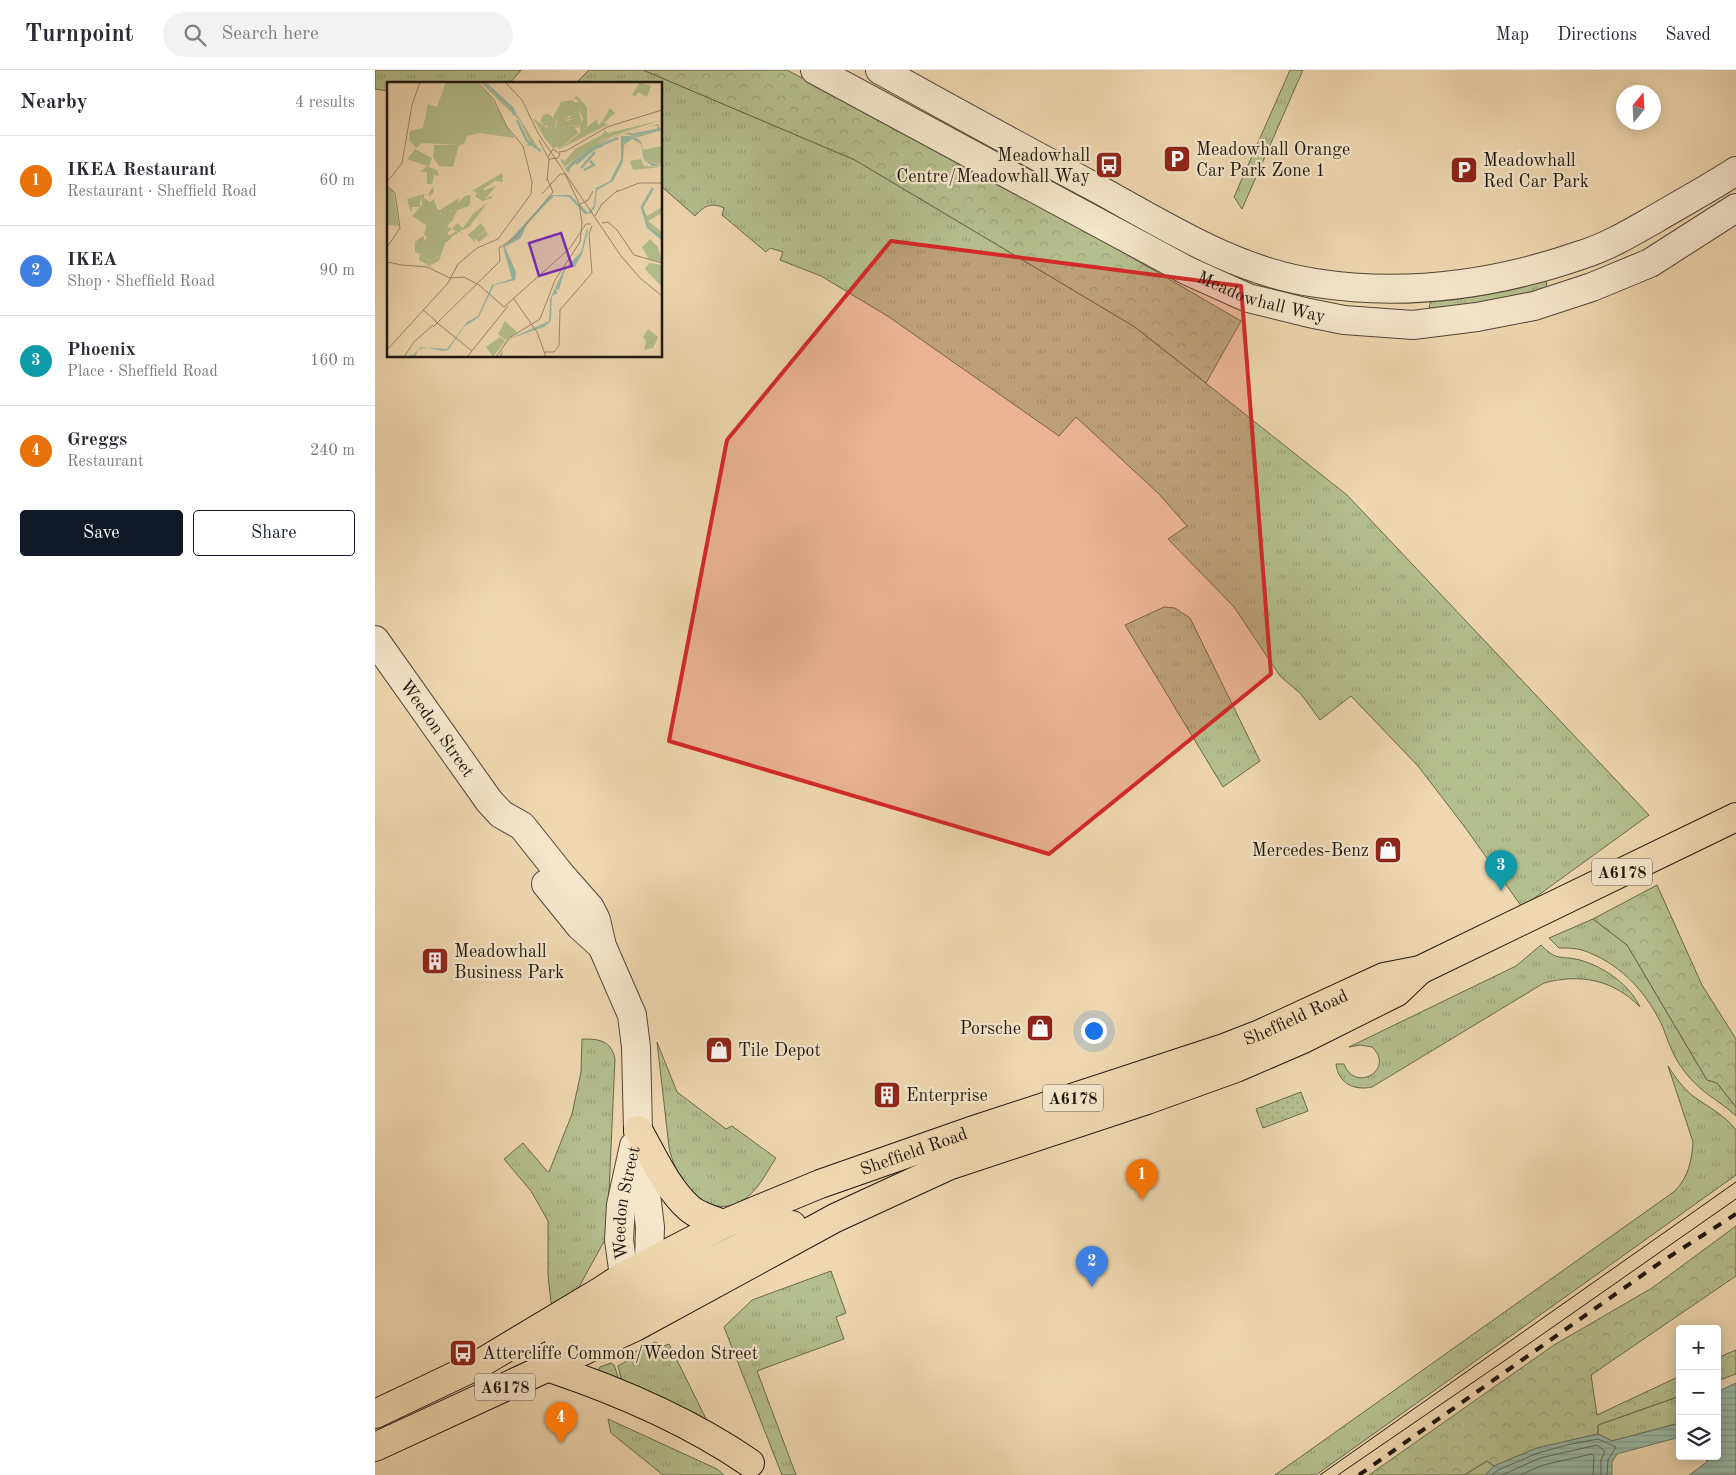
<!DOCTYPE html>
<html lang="en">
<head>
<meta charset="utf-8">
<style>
	:root { --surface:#fff; --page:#f2f2f3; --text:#2b2b33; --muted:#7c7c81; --line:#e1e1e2; --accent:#111827 }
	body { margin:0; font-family:"Old Standard TT",serif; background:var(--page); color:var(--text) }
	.controls { position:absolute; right:15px; bottom:15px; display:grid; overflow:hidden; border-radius:5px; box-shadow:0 2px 12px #0003 }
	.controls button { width:45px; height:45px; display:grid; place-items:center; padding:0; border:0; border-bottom:1px solid var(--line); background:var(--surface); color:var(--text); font:25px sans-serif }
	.compass { position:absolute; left:1241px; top:15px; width:45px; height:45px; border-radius:50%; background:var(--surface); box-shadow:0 2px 12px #0003; rotate:18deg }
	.you { position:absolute; left:718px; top:960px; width:18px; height:18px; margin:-12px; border:4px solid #fff; border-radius:50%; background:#1a73e8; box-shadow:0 0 0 8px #1a73e833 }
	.badge { display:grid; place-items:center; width:32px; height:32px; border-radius:50%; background:var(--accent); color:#fff; font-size:16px; font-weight:700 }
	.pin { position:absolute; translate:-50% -41px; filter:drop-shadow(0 1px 2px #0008) }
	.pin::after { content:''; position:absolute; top:26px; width:18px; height:15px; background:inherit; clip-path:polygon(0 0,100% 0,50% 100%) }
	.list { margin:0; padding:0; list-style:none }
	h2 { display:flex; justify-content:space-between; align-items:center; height:65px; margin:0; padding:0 20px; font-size:21px }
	h2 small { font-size:16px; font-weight:400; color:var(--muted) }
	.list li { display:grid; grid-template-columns:32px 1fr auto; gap:15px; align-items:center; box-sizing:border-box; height:90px; padding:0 20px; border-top:1px solid var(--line) }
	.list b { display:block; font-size:19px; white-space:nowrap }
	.list p { margin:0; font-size:16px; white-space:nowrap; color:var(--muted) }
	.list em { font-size:16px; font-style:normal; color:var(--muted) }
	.actions { display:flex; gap:10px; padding:15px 20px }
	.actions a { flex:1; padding:11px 0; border:1px solid var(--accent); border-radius:5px; text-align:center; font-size:18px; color:var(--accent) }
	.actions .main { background:var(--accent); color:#fff }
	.icon { flex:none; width:28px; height:28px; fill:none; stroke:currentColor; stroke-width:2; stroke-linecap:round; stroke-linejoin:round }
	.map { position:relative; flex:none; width:1361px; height:1405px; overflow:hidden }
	header { display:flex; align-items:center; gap:30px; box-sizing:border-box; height:70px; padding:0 25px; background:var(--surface); border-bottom:1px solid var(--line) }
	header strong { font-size:24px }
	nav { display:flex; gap:28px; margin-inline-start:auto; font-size:18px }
	.search { width:350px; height:45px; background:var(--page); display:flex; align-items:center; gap:12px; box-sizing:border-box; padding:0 18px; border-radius:28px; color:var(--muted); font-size:19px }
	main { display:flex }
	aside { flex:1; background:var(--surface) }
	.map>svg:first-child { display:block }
</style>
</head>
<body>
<header>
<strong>Turnpoint</strong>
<div class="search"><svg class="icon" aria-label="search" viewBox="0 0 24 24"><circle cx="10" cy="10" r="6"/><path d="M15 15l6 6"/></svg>Search here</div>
<nav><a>Map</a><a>Directions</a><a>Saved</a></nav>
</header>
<main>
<aside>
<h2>Nearby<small>4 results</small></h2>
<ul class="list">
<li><span class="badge" style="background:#e8710a">1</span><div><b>IKEA Restaurant</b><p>Restaurant · Sheffield Road</p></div><em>60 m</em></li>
<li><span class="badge" style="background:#3f7fe0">2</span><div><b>IKEA</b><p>Shop · Sheffield Road</p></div><em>90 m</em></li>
<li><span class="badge" style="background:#0f9aa8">3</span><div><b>Phoenix</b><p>Place · Sheffield Road</p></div><em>160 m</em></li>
<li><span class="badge" style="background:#e8710a">4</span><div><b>Greggs</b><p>Restaurant</p></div><em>240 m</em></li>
</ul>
<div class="actions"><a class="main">Save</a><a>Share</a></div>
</aside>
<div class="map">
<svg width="1361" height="1405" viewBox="0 0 1361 1405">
	<defs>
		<pattern id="grass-tufts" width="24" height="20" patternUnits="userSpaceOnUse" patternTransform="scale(1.25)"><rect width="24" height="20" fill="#b5bf8e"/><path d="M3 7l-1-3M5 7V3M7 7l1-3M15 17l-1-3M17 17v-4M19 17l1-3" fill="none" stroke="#9ba379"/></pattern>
		<pattern id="forest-crowns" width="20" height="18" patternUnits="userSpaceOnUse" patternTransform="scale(1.25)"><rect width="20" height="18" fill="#b5bf8e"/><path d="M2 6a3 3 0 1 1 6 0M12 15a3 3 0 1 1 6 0" fill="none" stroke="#9ba379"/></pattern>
		<pattern id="park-dots" width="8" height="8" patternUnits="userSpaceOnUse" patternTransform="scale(1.25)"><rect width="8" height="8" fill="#b5bf8e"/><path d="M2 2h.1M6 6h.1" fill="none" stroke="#9ba379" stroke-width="1.8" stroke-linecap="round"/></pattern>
		<pattern id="water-rules" width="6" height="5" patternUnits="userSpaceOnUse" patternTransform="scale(1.25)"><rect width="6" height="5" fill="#9abaa8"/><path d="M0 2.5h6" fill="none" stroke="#849f8f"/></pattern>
	</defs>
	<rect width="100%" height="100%" fill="#efd8b0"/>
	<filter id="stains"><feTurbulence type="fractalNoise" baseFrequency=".004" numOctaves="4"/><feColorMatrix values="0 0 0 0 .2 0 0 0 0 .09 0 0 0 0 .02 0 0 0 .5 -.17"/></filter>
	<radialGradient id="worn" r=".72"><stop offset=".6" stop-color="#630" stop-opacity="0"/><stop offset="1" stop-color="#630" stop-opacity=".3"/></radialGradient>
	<g fill="url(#grass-tufts)" stroke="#696a4e">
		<polygon points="0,0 146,0 134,14 14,14 14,21 0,19"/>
		<path d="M 214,0 L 268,0 L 480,90 L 760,257 L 972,425 L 1274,745 L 1147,837 L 1089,756 L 1043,696 L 976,626 L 945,650 L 926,624 L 905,606 L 859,537 L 793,469 L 812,456 L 784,424 L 701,347 L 684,366 L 514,247 L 446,206 L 405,190 L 408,182 L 395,178 L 391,182 L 347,145 L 349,138 C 336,132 329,136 320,146 L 286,116 L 286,14 L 200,14 Z"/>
		<polygon points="915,0 928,0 867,139 859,127"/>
		<polygon points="1171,208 1172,218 1140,228 1102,235 1054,238 1056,229"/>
		<polygon points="789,537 800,538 815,548 885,691 848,717 750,555"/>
		<path d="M 1218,849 L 1252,875 L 1332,1010 L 1342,1013 L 1361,1037 L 1361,1046 C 1350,1035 1336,1028 1325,1018 C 1317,1011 1310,1003 1305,995 C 1296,982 1292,967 1286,953 C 1269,919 1243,892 1207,880 C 1200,878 1191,878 1184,878 L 1174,868 Z"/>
		<path d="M 1166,875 C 1183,892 1184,885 1205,890 C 1229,897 1254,914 1265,937 C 1239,910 1205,903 1169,913 L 997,1017 C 979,1021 963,1013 961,994 L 969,994 C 980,1024 1021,999 997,977 L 985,975 L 974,977 L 1141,896 Z"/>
		<path d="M 207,969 C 224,969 236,970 240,989 L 232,1166 L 204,1217 L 179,1234 L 176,1233 L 173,1205 L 173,1151 L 156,1121 L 129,1089 L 148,1073 L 171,1100 L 174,1102 L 197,1044 L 206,1002 Z"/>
		<path d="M 282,972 L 302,1022 L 351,1059 L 357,1056 L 401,1088 C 391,1103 382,1123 365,1132 C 330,1150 300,1109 294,1077 Z"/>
		<path d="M 1293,996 C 1300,1007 1308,1018 1318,1026 C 1333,1037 1350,1045 1361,1060 L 1361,1105 L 941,1405 L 900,1405 L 1300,1121 C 1313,1107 1317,1091 1318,1072 Z"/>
		<polygon points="456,1201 471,1243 461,1247 469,1269 382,1301 421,1405 407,1405 349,1257 377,1230"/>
		<polygon points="280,1272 289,1276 294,1274 334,1355 247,1312 243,1296 252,1291 251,1286"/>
		<polygon points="236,1293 239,1295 244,1310 220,1305 225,1297"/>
		<polygon points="1305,1326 1305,1353 1237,1371 1223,1364 1223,1355"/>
		<polygon points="233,1349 342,1399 349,1405 288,1405 236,1363"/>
		<polygon points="1112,1391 1119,1396 1110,1405 1089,1405"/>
	</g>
	<g fill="url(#forest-crowns)" stroke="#696a4e">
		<polygon points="268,0 412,0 627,112 866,251 831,313 760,257 480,90"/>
		<polygon points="1282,815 1327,915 1361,969 1361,1037 1342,1013 1332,1010 1252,875 1218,849"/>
		<polygon points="1361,1156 1361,1206 1216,1305 1222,1345 1305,1306 1305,1326 1223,1355 1223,1364 1162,1378 1119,1396 1112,1391 1089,1405 994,1405 1179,1275 1277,1218"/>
		<polygon points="1361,1280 1361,1304 1342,1311 1342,1288"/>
	</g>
	<polygon fill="url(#park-dots)" stroke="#696a4e" points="926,1022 933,1041 888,1058 881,1039"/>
	<g fill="url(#water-rules)" stroke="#68786a">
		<polygon points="1361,1313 1361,1405 1314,1405 1332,1392 1331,1386 1342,1386 1342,1322"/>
		<polygon points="1305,1353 1305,1367 1242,1384 1237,1392 1237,1405 1110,1405 1119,1396 1162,1378 1223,1364 1237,1371"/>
	</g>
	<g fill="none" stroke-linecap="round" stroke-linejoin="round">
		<g stroke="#5c685a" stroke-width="1">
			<polyline points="1117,1405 1123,1400 1163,1383 1196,1374 1223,1369 1241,1377 1233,1390 1232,1405"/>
			<polyline points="1127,1405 1165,1388 1222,1375 1230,1381 1226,1390 1226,1405"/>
			<polyline points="1145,1405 1168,1395 1217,1384 1219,1386 1218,1405"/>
		</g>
		<g stroke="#524636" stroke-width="30">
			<g id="minor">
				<path id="s1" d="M 440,0 L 813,201 L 873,228 L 934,243 L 969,250 L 1038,255 L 1102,247 L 1159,236 L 1217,217 L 1275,193 L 1361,138"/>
				<path d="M 505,0 C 577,40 650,80 723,119 C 792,157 862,202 941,213 C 1031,227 1123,214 1209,184 C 1234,176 1257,162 1280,149 C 1307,133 1335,118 1361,101"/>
				<path id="s2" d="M 0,570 L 114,731 L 126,744 L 147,756 L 186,805 L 215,838 L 221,850 L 227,876 L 257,945 L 261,977 L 263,1060 L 275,1157 L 274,1193"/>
				<polyline points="171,814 205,856 226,875"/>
				<path id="s3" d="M 249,1206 L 244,1170 L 246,1135 L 259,1076"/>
			</g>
		</g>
		<g stroke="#1d160d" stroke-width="30">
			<g id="major">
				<path d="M 263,1060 C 278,1086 291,1117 314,1138 C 323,1146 337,1150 349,1154"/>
				<polyline points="260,1207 273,1207 325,1197 376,1172 417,1155"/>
				<path d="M 183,1267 C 214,1251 266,1217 301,1220"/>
				<path d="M 172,1297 C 241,1320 314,1351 375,1393"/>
				<path id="s4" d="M 0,1344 L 101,1296 L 226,1221 L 249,1206 L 349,1154 L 382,1140 L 445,1114 L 599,1060 L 849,978 L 885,964 L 1009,907 L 1045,900 L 1361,747"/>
				<polyline points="0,1377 260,1257 460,1148 573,1096 772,1030 861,998 926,970 1022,922 1045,900"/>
			</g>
		</g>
		<use href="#minor" stroke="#f5e6cc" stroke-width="28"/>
		<use href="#major" stroke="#efd8b0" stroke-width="28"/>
		<g stroke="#1d160d" stroke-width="1">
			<polyline points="945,1405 1361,1112"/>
			<polyline points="963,1405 1135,1287 1361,1129"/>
		</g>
		<polyline stroke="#1d160d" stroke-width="4" stroke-dasharray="9 9" stroke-linecap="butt" points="984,1405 1286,1192 1361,1144"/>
	</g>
	<path fill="#d62828" fill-opacity="0.2" stroke="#d62828" stroke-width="4" stroke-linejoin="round" d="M 516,171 L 866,216 L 896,604 L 674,784 L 294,671 L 352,370 Z"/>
	<defs>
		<g id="parking-square" transform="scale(1.4375)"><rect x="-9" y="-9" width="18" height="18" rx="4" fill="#8f2418" stroke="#f5e6cc"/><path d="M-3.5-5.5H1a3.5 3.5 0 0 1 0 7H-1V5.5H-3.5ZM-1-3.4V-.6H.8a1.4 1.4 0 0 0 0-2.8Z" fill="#fff"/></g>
		<g id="bus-square" transform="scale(1.4375)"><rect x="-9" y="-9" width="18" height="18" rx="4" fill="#8f2418" stroke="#f5e6cc"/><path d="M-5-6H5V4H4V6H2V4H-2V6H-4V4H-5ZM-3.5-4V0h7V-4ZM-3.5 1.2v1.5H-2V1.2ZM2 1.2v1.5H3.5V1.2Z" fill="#fff"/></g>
		<g id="shop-square" transform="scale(1.4375)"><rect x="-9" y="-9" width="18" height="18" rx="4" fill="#8f2418" stroke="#f5e6cc"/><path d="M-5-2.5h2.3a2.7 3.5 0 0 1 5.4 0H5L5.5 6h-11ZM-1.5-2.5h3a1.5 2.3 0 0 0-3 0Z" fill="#fff"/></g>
		<g id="building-square" transform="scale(1.4375)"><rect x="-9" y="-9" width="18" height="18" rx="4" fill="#8f2418" stroke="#f5e6cc"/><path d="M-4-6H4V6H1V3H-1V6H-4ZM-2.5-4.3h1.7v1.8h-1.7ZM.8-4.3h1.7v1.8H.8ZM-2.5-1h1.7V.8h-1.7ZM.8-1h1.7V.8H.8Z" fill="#fff"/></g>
	</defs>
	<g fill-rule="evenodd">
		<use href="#parking-square" x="802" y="89"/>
		<use href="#bus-square" x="734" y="95"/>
		<use href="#parking-square" x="1089" y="100"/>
		<use href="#shop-square" x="1013" y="780"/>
		<use href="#building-square" x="60" y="891"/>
		<use href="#shop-square" x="665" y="958"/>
		<use href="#shop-square" x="344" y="980"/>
		<use href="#building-square" x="512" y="1025"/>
		<use href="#bus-square" x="88" y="1283"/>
	</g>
	<g text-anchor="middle" stroke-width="4.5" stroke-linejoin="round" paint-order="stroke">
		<g fill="#f5e6cc" stroke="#5e5446" stroke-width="1">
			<rect x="1217" y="788.5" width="60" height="27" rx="4"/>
			<rect x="668" y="1014.5" width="60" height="27" rx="4"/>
			<rect x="100" y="1303.5" width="60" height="27" rx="4"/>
		</g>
		<g font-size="16" font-weight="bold" fill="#1d160d">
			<text x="1247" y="808">A6178</text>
			<text x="698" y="1034">A6178</text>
			<text x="130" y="1323">A6178</text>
		</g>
		<g font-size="18" fill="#1d160d" stroke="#f5e6cc" text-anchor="start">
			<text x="821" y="85">Meadowhall Orange<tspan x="821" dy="21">Car Park Zone 1</tspan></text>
			<text x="715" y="91" text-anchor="end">Meadowhall<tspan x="715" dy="21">Centre/Meadowhall Way</tspan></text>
			<text x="1108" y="96">Meadowhall<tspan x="1108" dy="21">Red Car Park</tspan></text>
			<text x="994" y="786" text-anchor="end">Mercedes-Benz</text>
			<text x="79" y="887">Meadowhall<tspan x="79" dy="21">Business Park</tspan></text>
			<text x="646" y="964" text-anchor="end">Porsche</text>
			<text x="363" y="986">Tile Depot</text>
			<text x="531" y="1031">Enterprise</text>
			<text x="107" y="1289">Attercliffe Common/Weedon Street</text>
		</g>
		<g font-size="18" fill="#1d160d" stroke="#f5e6cc">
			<text dy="6" stroke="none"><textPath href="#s1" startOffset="502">Meadowhall Way</textPath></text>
			<text dy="6" stroke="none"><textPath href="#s2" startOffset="108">Weedon Street</textPath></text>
			<text dy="6" stroke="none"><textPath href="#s4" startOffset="1006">Sheffield Road</textPath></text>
			<text dy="6" stroke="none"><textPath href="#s4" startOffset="601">Sheffield Road</textPath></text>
			<text dy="6" stroke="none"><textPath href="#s3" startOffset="74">Weedon Street</textPath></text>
		</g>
	</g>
	<g transform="translate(12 12)">
		<rect width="275" height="275" fill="#efd8b0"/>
		<path d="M 182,23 L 185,23 L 188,32 L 176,36 L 180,39 L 188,36 L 191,25 L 195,42 L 181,44 L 194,46 L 188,46 L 181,51 L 168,49 L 170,38 ZM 223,26 L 228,31 L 217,41 L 222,42 L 173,67 L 210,37 L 211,43 L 215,40 ZM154 38a6 6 0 1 1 12 0a6 6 0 1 1-12 0ZM 275,41 L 271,43 L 275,48 L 267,50 L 271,44 L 266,44 L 243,50 L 246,53 L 266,50 L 263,51 L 250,54 L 237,52 L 223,56 L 193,74 L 180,90 L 178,86 L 198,68 L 220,56 L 243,50 ZM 275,64 L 275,83 L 259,79 L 256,68 ZM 254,77 L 257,84 L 275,85 L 246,88 L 243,79 ZM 115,91 L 116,100 L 108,99 L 90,111 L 85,109 ZM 46,105 L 47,110 L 42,115 L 42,112 L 37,113 L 37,116 L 43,120 L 47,117 L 50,127 L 56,129 L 51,132 L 47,127 L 39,143 L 25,134 L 35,123 L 34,113 L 41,112 ZM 84,113 L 82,124 L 70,128 L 66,138 L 63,135 L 64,127 L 78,114 ZM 101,120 L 82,145 L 73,149 L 74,151 L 65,147 L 70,141 L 76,146 L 86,132 ZM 254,124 L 260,134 L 275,125 L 275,131 L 261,139 L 274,149 L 275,157 L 259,142 ZM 94,141 L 99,148 L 88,156 L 99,149 L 101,153 L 92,160 L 87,156 L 89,162 L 81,153 ZM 62,149 L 60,152 L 65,156 L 58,161 L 52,179 L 43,183 L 48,187 L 32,178 L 33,172 L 28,170 L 28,159 L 36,167 L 34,175 L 43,179 L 52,174 L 42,167 L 44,159 ZM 261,247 L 271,255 L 266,266 L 257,268 L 259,259 L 256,255 ZM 113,255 L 118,259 L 106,275 L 99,265 Z" fill="#b5bf8e"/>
		<path d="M 93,0 L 98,0 L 126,26 L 150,64 L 140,64 L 142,58 L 133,39 ZM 190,14 L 200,25 L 200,45 L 193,50 L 194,45 L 188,44 L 182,46 L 181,44 L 195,42 L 196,36 L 191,26 L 188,36 L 178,38 L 178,34 L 182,36 L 188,30 L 182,23 L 176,35 L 169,38 L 168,48 L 181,51 L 188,46 L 191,51 L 171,68 L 172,65 L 166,66 L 158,57 L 146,36 L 160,46 L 174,20 L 185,18 L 189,21 L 192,19 L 187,16 ZM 275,38 L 216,57 L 177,85 L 173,77 L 178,79 L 188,67 L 215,53 L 218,48 L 221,51 ZM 72,116 L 69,126 L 63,128 L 66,138 L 60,144 L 65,147 L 60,151 L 62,154 L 69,149 L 71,151 L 60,157 L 59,152 L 45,158 L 43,167 L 52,173 L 44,179 L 34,175 L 35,168 L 29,159 L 36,154 L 38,159 L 40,156 L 37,152 L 44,126 L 54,132 L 53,128 Z" fill="#b5bf8e"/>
		<path d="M 47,63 L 72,63 L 66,85 L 52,84 L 46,75 Z" fill="#b5bf8e"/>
		<path d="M 59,0 L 89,0 L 102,12 L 127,56 L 93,51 L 80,54 L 77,62 L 72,63 L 35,61 L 29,66 L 22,58 L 23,49 L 36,46 L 41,22 L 50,25 ZM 253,0 L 264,4 L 260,15 L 251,10 L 249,14 L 245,13 ZM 28,67 L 45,76 L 42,85 L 50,88 L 52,94 L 47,93 L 45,102 L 40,102 L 40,90 L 33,90 L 40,84 L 20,77 ZM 0,104 L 6,108 L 12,144 L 0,143 ZM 109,104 L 98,117 L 104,114 L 106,116 L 95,119 L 88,114 L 94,107 L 98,106 L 96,109 ZM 118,239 L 130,250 L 118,258 L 111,252 Z" fill="#b5bf8e"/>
		<path d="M 34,113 L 33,125 L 25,125 L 24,131 L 20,117 Z" fill="#b5bf8e"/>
		<path d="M 263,157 L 271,165 L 275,180 L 262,178 L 255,165 ZM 262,181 L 275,183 L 275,205 L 258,187 Z" fill="#b5bf8e"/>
		<path d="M 275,48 L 251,55 L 241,54 L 250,56 L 254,60 L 259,79 L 275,84 L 265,84 L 257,78 L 254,62 L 245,57 L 237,63 L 236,80 L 226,99 L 210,108 L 208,125 L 204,131 L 198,132 L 182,115 L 167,114 L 140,142 L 134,156 L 118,165 L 129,190 L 128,198 L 107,203 L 92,235 L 77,245 L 61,268 L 55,269 L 38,265 L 31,268 L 28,275 L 24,275 L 22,270 L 25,274 L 34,265 L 60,267 L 80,240 L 91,234 L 105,203 L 125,197 L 116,165 L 164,113 L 183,113 L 201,131 L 207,124 L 209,106 L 223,99 L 234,77 L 234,54 L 250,54 ZM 200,146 L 201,149 L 195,172 L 188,185 L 183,183 L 178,188 L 172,207 L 169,208 L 171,211 L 165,214 L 164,238 L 163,240 L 157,245 L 125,256 L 116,265 L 115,275 L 112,275 L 117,264 L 124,256 L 162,239 L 163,217 L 176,189 L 194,170 Z" fill="#9abaa8"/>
		<path fill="none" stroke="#9abaa8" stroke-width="2.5" d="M 97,0 L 126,27 L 127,33M 130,38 L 140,59 L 154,69M 244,53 L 275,47M 189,82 L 206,67 L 216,63M 194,86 L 208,70M 197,88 L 207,83 L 203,79M 181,90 L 182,85 L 206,66 L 231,56M 266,106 L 255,125 L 261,145 L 275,157"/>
		<path fill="none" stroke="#9b8a6f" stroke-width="1" d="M 118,0 L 135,18 L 151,51 L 234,174 L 253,196 L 275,214M 152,58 L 160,74 L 162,77 L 163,77 L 171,76 L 173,72 L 166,67 L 161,75M 172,70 L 179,69 L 220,45 L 275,28M 160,99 L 162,77M 0,100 L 15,81 L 25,23 L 33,0M 0,104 L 8,111 L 13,146 L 0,165M 229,110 L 252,101 L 275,101M 192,123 L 201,118 L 206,109M 208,134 L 215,122 L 231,108M 215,141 L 221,140 L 230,148 L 247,173 L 275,181M 112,166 L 129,155 L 166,110 L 160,96M 0,180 L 15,183M 15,183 L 40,185 L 63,196 L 77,195 L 92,203 L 117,225 L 183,166 L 199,142 L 204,142M 127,217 L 150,250 L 159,275M 36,228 L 49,239M 48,239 L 85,269M 46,245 L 113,179 L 112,166M 0,268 L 61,201 L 71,182 L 90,166 L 111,157 L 144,112 L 145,100 L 136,64 L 120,45 L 107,18 L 91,0M 157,270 L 167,270 L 172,264 L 173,228 L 205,191 L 202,152 L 205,144M 17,275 L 27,260 L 46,243M 80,275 L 121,224M 109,275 L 122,256 L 153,237 L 168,198 L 193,160 L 195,141 L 192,121 L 178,92 L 173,92 L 155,112"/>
		<path fill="#7b2cbf" fill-opacity="0.15" stroke="#7b2cbf" stroke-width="2.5" d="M 174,151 L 185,184 L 152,194 L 142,161 Z"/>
		<rect width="275" height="275" fill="none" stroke="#1d160d" stroke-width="2.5"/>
	</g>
	<rect width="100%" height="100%" filter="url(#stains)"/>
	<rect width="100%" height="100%" fill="url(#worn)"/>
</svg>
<div class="controls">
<button>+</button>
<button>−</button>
<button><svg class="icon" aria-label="layers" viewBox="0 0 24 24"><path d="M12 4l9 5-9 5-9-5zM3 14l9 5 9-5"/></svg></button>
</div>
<svg class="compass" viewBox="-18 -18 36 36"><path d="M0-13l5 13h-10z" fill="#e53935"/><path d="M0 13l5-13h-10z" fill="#7c7c81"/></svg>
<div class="you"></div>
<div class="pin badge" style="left:767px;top:1130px;background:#e8710a">1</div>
<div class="pin badge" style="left:717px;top:1217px;background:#3f7fe0">2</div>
<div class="pin badge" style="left:1126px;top:821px;background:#0f9aa8">3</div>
<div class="pin badge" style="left:186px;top:1373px;background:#e8710a">4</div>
</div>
</main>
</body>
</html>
